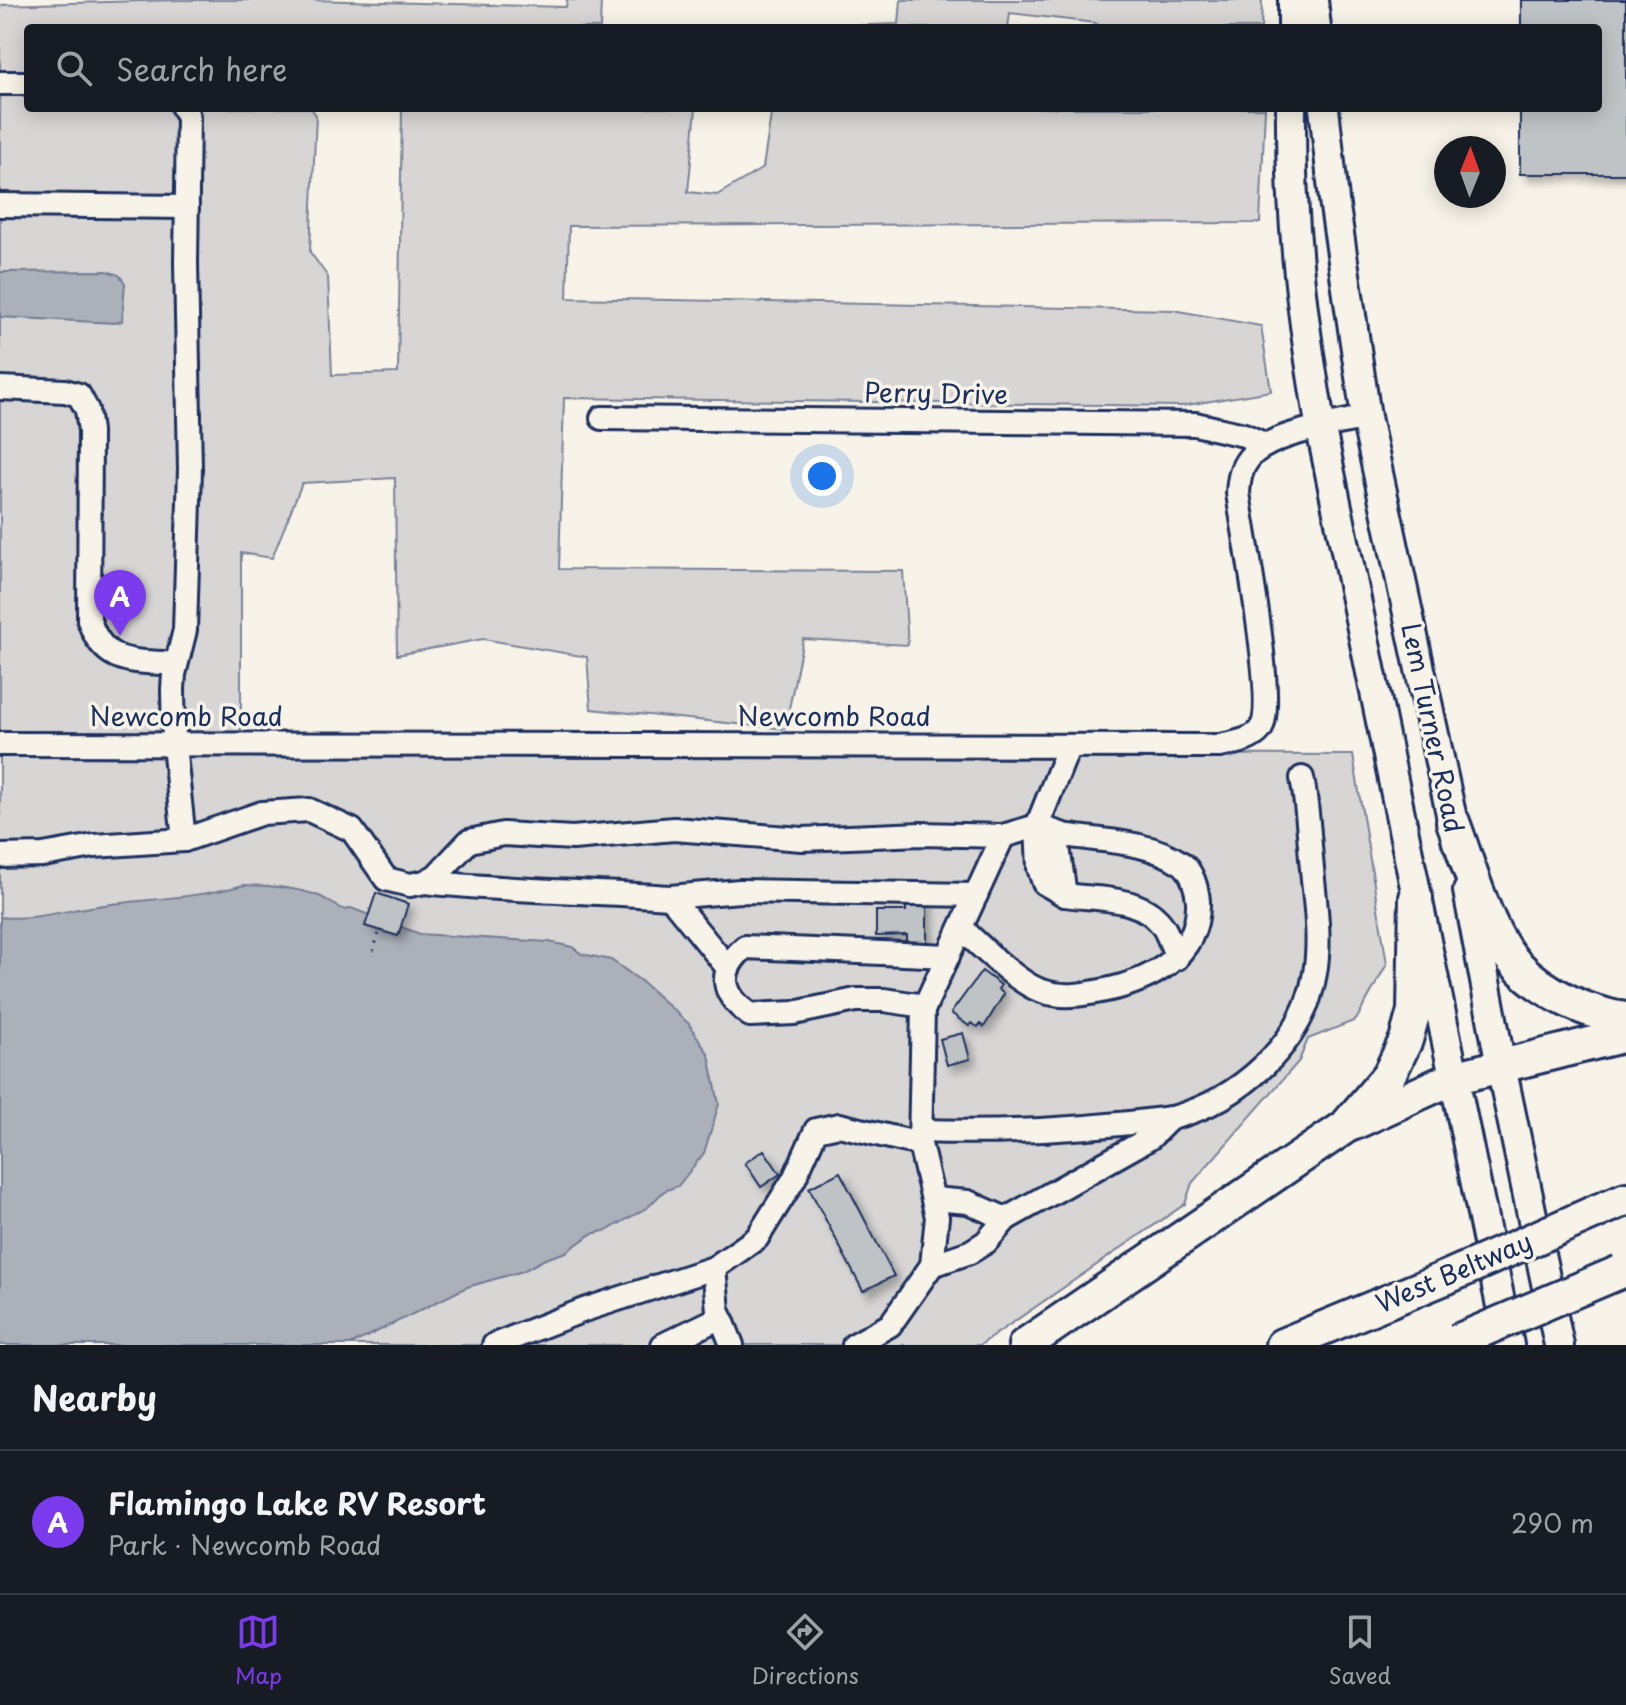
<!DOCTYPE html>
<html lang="en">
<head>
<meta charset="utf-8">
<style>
	:root { --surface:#171b24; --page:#242831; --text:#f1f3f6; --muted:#9ea1a6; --line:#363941; --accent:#7c3aed }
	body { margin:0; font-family:"Playpen Sans",sans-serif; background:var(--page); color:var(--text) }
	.compass { position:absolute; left:1434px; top:136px; width:72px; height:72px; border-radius:50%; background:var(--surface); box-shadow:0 4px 20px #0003; rotate:1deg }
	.you { position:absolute; left:822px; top:476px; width:28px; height:28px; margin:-20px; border:6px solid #fff; border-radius:50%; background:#1a73e8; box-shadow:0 0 0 12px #1a73e833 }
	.badge { display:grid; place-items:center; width:52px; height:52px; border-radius:50%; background:var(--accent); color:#fff; font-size:26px; font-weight:700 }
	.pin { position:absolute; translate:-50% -66px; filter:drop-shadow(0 2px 4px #0008) }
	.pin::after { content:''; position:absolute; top:42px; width:28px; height:24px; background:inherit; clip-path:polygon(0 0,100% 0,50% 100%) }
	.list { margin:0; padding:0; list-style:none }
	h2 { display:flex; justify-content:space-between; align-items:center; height:104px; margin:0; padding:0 32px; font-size:34px }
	h2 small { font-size:26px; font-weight:400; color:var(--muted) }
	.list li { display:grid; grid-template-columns:52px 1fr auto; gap:24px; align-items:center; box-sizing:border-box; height:144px; padding:0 32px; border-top:2px solid var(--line) }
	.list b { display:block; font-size:30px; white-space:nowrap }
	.list p { margin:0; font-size:26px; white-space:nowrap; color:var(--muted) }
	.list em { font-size:26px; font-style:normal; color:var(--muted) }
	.icon { flex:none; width:44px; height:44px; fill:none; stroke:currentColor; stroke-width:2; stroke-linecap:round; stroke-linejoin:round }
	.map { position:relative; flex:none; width:1626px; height:1345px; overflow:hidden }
	.search { position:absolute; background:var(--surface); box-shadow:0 4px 20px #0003; left:24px; right:24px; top:24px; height:88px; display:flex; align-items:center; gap:20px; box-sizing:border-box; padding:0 28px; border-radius:8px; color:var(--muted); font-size:30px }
	.sheet { height:248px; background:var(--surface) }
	nav { display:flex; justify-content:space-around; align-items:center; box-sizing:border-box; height:112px; border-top:2px solid var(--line); background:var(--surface); font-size:22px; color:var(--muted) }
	nav a { display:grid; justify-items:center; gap:4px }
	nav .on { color:var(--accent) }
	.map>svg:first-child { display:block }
</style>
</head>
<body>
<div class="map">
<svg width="1626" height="1345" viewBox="0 0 1626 1345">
	<defs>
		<filter id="shadow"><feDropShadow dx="6" dy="6" stdDeviation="4" flood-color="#0004"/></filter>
	</defs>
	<rect width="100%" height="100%" fill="#f7f3e8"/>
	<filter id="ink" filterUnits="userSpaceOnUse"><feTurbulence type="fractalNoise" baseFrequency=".0125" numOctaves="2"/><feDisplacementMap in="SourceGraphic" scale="16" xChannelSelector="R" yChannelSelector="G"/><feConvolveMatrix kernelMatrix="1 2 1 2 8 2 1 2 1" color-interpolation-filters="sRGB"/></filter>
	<g filter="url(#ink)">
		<g fill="#d7d6d4" stroke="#798299" stroke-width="2">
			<polygon points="178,0 310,0 566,7 567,0 601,0 600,28 28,28 28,108 311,108 316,115 310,252 328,277 332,375 398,373 402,108 696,108 688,192 717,195 763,168 772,108 1265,108 1260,223 569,226 567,298 1173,310 1261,326 1271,391 1181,406 564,398 559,569 903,571 908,645 803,639 785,729 591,709 587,657 483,639 397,655 395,478 302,483 272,558 241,553 241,753 1353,755 1387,964 1356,1020 1308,1039 1299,1061 1192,1183 1185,1204 980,1345 0,1345 0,5"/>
			<polygon points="901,0 1262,0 1261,28 1104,28 1095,23 1010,13 1008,28 784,28 899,24"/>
		</g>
		<g fill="#acb0b9" stroke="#727c95" stroke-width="2">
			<polygon points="107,271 119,275 125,283 122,321 115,323 0,317 0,272"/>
			<path d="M 244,885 C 270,886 295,887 319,896 C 329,900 336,908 347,910 L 351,908 L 420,934 L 549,942 L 572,947 L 582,954 L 611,960 L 641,981 L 689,1024 L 709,1055 L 719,1104 L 704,1153 L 678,1186 L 664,1191 L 648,1207 L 608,1230 L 591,1234 L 566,1252 L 545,1259 L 523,1271 L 467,1287 L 350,1345 L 0,1345 L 0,917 C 32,921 66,910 98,906 C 146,899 197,898 244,885 Z"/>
		</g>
		<g fill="#c0c3c5" stroke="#1b2f5e" stroke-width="2" filter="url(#shadow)">
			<polygon points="1521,0 1626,0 1626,174 1520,174 1520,108 1598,108 1598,28 1521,28"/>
			<polygon points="376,893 408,904 398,936 365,926"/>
			<polygon points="906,899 927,899 927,944 907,944 907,935 876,936 876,911 906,911"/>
			<polygon points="982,971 1001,985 998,989 1004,994 984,1027 980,1024 978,1027 971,1023 969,1026 951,1013"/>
			<polygon points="963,1033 970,1059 947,1065 940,1039"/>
			<polygon points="764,1150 780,1174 761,1187 745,1163"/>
			<polygon points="840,1172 894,1276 863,1291 809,1188"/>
		</g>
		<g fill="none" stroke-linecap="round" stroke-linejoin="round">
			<g stroke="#1b2f5e" stroke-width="28">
				<g id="minor">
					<polyline points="0,83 28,83"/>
					<polyline points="183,108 188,116 186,263 190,469 185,630 174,674 173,689 174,745 184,840"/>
					<polyline points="0,205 187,207"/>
					<path d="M 0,388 L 65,391 L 79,395 L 87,410 L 90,431 L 89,620 C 104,667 134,660 176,664"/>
					<polyline points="602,418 1195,424 1244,435 1266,445"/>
					<path d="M 0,744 L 1220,746 C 1233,743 1251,741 1260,730 C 1278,707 1243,530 1238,493 C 1239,480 1240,469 1249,458 C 1270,433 1334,425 1366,417"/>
					<polyline points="0,856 43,855 94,846 184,840 262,813 309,810 352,830 386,879 410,885 425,882 436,876 469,841 503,834 573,838 674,829 802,839 921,834 1003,836"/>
					<path d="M 425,882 C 506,891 588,891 670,897 L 728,968"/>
					<path d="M 1065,895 C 1098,900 1143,895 1164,928 C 1169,937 1173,948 1177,958"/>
					<polyline points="670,897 740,891 976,895"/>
					<path d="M 961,928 C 980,945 1018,984 1042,991 C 1062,998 1081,995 1101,991 C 1149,982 1200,957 1198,901 C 1197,889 1192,870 1181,863 C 1149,841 1101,841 1064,835 L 1037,826 L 1039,868 L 1044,883 L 1065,895 L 1056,833"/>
					<path d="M 925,1006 L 884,1000 L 856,1000 L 794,1013 L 750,1015 C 721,994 717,971 745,947 L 948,956"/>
					<path d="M 920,1131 C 1005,1134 1088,1129 1172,1118 C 1239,1100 1304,1044 1315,973 C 1321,938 1315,903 1312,869 C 1309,838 1308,808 1302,778"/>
					<polyline points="933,1199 968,1202 1006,1219"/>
					<polyline points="932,1265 970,1252 986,1242 1006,1219 1150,1138 1170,1118"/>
					<polyline points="714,1268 718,1310 732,1345"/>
					<polyline points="494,1345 584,1310 714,1268 757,1238 794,1179 816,1130 839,1125 920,1144"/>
					<polyline points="663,1345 721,1317"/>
					<polyline points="854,1345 890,1325 932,1265 937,1217 920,1144 923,1010 1003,836 1037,826 1069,746"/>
				</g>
			</g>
			<g stroke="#1b2f5e" stroke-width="34">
				<g id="major">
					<polyline points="1313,0 1316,28"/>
					<polyline points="1293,28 1293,0"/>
					<path d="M 1291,108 C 1290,220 1302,319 1321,429 L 1509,1345"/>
					<polyline points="1324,108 1334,200 1366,417 1457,842"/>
					<polyline points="1468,891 1501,1066 1559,1345"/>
				</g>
			</g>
			<g stroke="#1b2f5e" stroke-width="38">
				<g id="highway">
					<path d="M 1453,822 C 1468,861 1487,934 1516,964 C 1543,993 1588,1014 1626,1019"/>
					<polyline points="1352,1124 1453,1078 1626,1035"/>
					<polyline points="1600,1210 1626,1199"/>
					<polyline points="1025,1345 1345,1127 1389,1075 1406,1040 1414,1011 1416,898"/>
					<polyline points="1282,1345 1445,1278"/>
				</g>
			</g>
			<polyline stroke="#1b2f5e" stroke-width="3" stroke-dasharray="2 6" stroke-linecap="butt" points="373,951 380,930"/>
			<use href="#minor" stroke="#f7f3e8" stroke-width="22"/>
			<use href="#major" stroke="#f7f3e8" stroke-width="28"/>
			<use href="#highway" stroke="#f7f3e8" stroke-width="32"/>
			<g stroke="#1b2f5e" stroke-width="38" stroke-linecap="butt">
				<g id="highway-bridge">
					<polyline points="1445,1278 1600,1210"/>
					<polyline points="1457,1341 1620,1272"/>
				</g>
			</g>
			<use href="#highway-bridge" stroke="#f7f3e8" stroke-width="32"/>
		</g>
	</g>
	<g text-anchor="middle" stroke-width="7" stroke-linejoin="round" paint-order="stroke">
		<g font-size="26" fill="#1b2f5e" stroke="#f7f3e8">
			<text transform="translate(936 394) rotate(1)" y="9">Perry Drive</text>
			<text x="186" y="726">Newcomb Road</text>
			<text x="834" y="726">Newcomb Road</text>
			<text transform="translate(1432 728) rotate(78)" y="9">Lem Turner Road</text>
			<text transform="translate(1454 1273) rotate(-23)" y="9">West Beltway</text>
		</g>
	</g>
</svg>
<svg class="compass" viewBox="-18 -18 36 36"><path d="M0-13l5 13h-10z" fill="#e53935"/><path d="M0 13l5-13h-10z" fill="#9ea1a6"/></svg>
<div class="you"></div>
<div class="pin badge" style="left:120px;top:636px">A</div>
<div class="search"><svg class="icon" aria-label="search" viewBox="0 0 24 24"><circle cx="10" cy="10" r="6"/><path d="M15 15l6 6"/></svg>Search here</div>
</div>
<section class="sheet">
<h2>Nearby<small></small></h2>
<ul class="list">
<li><span class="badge">A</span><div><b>Flamingo Lake RV Resort</b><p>Park · Newcomb Road</p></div><em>290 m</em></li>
</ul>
</section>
<nav>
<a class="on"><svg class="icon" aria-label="map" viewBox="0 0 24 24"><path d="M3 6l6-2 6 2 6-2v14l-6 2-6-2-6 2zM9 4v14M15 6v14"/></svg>Map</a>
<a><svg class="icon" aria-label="directions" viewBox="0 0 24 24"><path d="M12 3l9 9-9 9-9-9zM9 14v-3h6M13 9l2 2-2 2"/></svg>Directions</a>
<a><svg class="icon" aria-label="saved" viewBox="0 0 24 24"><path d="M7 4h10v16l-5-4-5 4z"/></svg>Saved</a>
</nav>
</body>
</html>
